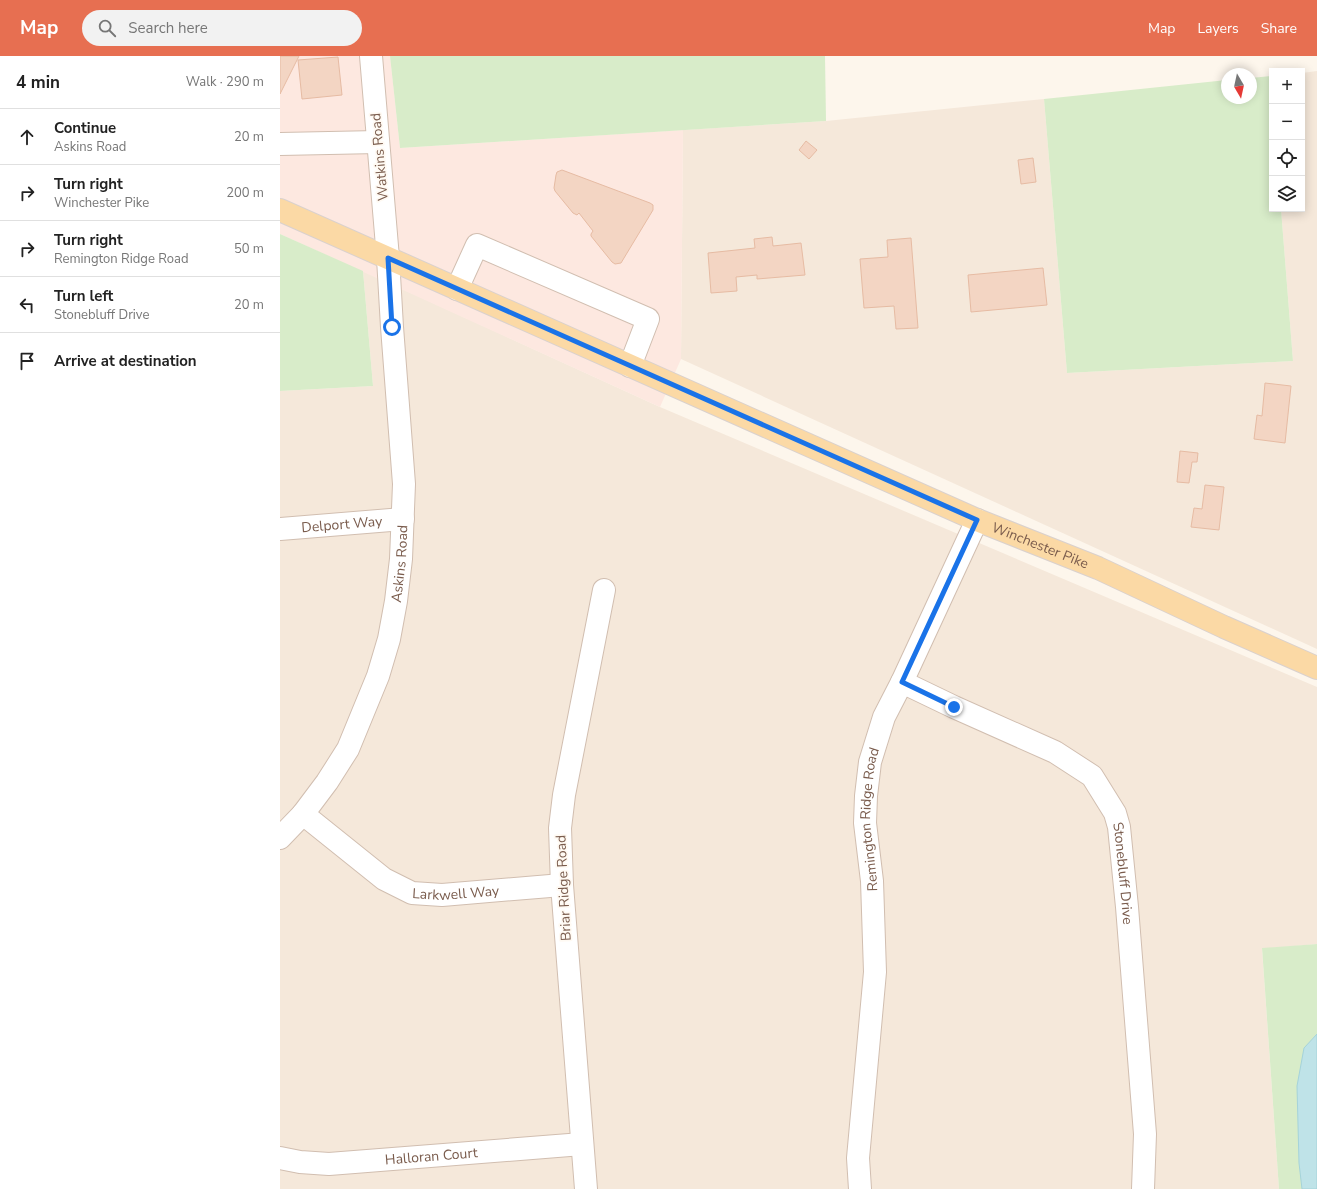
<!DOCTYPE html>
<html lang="en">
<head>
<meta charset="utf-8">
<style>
	:root { --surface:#fff; --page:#f2f2f2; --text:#222; --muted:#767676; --line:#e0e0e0; --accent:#e76f51 }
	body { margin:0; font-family:"Nunito Sans",sans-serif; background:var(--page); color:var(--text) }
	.controls { position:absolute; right:12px; top:12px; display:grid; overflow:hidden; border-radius:0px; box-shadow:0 2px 10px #0003 }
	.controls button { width:36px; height:36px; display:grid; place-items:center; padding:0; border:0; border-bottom:1px solid var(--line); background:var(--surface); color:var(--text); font:20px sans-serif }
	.compass { position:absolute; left:941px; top:12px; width:36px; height:36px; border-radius:50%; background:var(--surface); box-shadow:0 2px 10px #0003; rotate:171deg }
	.stop { position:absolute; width:12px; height:12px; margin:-9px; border:3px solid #1a73e8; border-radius:50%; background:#fff }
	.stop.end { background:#1a73e8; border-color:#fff; box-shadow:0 1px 4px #0008 }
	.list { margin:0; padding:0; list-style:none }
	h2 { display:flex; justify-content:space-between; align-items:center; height:52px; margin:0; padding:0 16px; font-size:17px }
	h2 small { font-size:13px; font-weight:400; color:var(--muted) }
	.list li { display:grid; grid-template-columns:26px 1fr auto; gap:12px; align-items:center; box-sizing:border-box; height:56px; padding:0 16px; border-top:1px solid var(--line) }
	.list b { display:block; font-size:15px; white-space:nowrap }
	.list p { margin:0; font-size:13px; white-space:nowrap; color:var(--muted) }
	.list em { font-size:13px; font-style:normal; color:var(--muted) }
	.icon { flex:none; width:22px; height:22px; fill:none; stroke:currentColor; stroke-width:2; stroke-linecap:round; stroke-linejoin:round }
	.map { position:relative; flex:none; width:1037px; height:1133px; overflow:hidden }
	header { display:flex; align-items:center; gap:24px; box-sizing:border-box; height:56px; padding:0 20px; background:var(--accent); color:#fff }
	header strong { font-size:19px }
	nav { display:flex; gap:22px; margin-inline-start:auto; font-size:14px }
	.search { width:280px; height:36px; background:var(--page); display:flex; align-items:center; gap:10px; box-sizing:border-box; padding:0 14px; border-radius:22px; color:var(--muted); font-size:15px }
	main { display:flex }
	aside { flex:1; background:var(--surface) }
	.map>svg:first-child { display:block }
</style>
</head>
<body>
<header>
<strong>Map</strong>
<div class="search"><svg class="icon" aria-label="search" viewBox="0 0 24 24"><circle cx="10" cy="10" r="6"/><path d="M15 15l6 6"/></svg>Search here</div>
<nav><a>Map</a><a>Layers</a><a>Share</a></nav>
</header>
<main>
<aside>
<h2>4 min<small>Walk · 290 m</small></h2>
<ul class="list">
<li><svg class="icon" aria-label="ahead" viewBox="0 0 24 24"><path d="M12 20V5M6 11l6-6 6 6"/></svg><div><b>Continue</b><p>Askins Road</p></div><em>20 m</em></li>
<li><svg class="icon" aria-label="right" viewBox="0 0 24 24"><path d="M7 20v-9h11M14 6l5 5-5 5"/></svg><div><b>Turn right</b><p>Winchester Pike</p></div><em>200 m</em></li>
<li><svg class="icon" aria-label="right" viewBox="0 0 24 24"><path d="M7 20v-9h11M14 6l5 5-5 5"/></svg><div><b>Turn right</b><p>Remington Ridge Road</p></div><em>50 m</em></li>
<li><svg class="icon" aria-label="left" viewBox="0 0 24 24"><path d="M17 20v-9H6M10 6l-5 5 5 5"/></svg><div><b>Turn left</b><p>Stonebluff Drive</p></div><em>20 m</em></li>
<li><svg class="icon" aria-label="arrive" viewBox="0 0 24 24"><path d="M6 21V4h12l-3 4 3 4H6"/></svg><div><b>Arrive at destination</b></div></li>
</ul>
</aside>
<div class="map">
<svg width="1037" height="1133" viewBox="0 0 1037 1133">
	<rect width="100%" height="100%" fill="#fdf6ec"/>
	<g fill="#f5e8da">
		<polygon points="1037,15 1037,593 401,303 403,74 546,65 764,43 787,317 1013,305 1001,153 1022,153 1022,17"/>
		<polygon points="83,215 380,351 1037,631 1037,888 982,893 999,1133 0,1133 0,335 93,330"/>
	</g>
	<polygon fill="#fde8e0" points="0,0 110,0 120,92 403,74 401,303 380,351 0,178"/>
	<g fill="#d8ecc9">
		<polygon points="110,0 545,0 546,65 120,92"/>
		<polygon points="991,20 992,153 1001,153 1013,305 787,317 764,43 947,24 947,42 971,42 971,22"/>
		<polygon points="0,178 83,215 93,330 0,335"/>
		<polygon points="1037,888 1037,1133 999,1133 982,892"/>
	</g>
	<polygon fill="#bfe3e8" stroke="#a5d3da" points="1037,978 1037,1133 1022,1133 1019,1107 1017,1030 1024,992"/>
	<g fill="#f3d5c3" stroke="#e6bba3">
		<polygon points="0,0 19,0 0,38"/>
		<polygon points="58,1 62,39 22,43 18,4"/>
		<polygon points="526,85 537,94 529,103 519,94"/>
		<polygon points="753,102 756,126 741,128 738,104"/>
		<polygon points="282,114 370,147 373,149 373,154 341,207 335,208 332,206 311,180 311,178 313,175 299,157 297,159 293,157 275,135 274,132 276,119 277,116"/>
		<polygon points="492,181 493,190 521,187 525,219 477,223 477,219 456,221 457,235 431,237 428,197 475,192 474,183"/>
		<polygon points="631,182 638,272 616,273 614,250 584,252 580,203 608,201 607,184"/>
		<polygon points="763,212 767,249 691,256 688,219"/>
		<polygon points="985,327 1011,330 1005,387 974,383 977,359 982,360"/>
		<polygon points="900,395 918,397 917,406 912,406 909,427 897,426"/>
		<polygon points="925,429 944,431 939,474 911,471 914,452 922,453"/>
	</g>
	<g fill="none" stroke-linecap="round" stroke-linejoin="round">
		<g stroke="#d1beb0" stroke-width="24">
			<g id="minor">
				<polyline points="0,88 98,86"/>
				<polyline points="177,233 197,189 368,263 350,310"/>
				<path id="s1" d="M 0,473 L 123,463"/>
				<path id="s2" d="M 622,626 L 674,651 L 775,696 L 812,720 L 835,757 L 839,771 L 847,851 L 865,1078 L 863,1133"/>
				<path id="s3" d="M 23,758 L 104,823 L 132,837 L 162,839 L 282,829"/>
				<path id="s4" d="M 0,782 L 23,758 L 47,726 L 68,693 L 98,620 L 109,583 L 116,545 L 121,503 L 124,428 L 112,271 L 108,202 L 91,0"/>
				<path id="s5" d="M 0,1102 L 20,1106 L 49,1108 L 302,1088"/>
				<polyline points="306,1133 282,829 280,772 284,739 324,534"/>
				<path id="s6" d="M 580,1133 L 578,1102 L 595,916 L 592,825 L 585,767 L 586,740 L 590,706 L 604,661 L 622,626 L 697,464"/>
			</g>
		</g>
		<g stroke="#dad1cd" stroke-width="24">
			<g id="major">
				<path id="s7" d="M 0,154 L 697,464 L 818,512 L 944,571 L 1037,612"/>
			</g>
		</g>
		<use href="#minor" stroke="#fff" stroke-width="22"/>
		<use href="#major" stroke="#fbd9a5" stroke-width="22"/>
	</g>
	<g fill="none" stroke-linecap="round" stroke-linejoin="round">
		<polyline stroke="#1a73e8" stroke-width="5" points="112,271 108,202 697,464 622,626 674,651"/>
	</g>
	<g text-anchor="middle" stroke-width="3.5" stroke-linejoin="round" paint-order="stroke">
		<g font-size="14" fill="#7a5c4d" stroke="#fffaf3">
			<text transform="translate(99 101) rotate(-95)" y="5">Watkins Road</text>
			<text dy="5" stroke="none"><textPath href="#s1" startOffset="62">Delport Way</textPath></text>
			<text dy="5" stroke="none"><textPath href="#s7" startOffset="831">Winchester Pike</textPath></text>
			<text dy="5" stroke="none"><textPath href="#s4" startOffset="306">Askins Road</textPath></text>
			<text dy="5" stroke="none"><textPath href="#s6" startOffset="371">Remington Ridge Road</textPath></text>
			<text dy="5" stroke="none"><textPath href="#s2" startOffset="317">Stonebluff Drive</textPath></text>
			<text transform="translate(283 832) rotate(-93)" y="5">Briar Ridge Road</text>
			<text dy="5" stroke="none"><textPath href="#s3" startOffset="179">Larkwell Way</textPath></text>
			<text dy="5" stroke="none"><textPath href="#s5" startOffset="152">Halloran Court</textPath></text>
		</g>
	</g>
</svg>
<div class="controls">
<button>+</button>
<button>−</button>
<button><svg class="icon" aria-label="locate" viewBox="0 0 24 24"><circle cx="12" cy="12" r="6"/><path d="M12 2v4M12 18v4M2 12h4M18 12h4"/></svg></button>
<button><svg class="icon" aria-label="layers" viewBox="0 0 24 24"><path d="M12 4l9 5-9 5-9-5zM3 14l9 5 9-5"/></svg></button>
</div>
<svg class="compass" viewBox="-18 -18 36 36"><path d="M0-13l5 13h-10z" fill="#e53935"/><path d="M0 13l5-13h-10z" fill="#767676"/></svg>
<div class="stop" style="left:112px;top:271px"></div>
<div class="stop end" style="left:674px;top:651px"></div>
</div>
</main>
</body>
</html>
